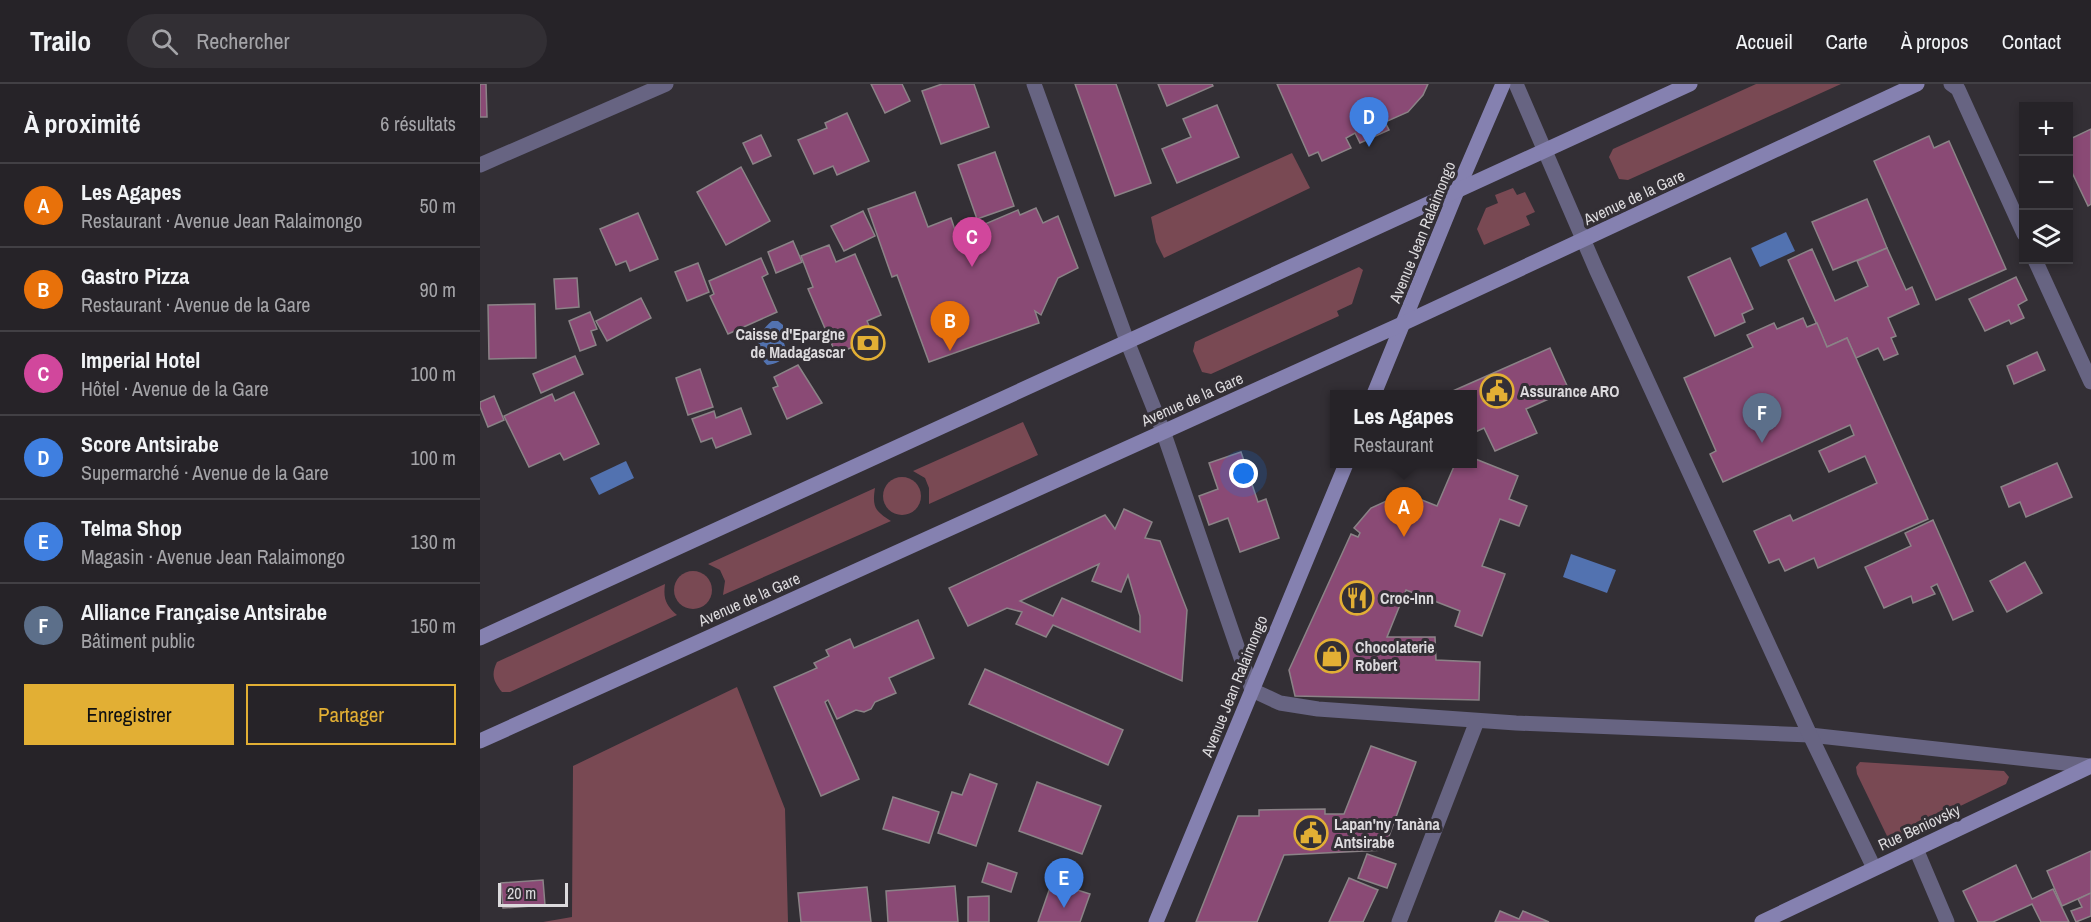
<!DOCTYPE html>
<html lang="fr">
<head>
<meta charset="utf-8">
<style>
	:root { --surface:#262328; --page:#322f34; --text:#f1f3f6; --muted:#a4a4a8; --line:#424045; --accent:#e2af34 }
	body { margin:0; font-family:"Archivo Narrow",sans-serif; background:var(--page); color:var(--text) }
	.controls { position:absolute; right:18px; top:18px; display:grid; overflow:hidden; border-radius:0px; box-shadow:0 3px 9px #0003 }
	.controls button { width:54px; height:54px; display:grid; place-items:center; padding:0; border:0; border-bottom:2px solid var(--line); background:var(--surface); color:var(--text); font:30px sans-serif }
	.scale { position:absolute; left:18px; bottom:15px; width:70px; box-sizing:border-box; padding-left:6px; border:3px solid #dcdadd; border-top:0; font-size:16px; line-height:21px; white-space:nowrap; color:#dcdadd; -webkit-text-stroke:4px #332f35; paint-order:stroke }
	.you { position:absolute; left:764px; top:390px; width:21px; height:21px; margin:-15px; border:4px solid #fff; border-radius:50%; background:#1a73e8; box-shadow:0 0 0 9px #1a73e833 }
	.badge { display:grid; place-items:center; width:39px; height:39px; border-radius:50%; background:var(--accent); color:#fff; font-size:20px; font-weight:700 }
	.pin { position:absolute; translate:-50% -50px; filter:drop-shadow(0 2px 3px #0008) }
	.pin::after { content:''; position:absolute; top:32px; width:21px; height:18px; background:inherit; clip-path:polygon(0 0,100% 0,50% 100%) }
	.popup { position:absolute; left:850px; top:306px; width:147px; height:78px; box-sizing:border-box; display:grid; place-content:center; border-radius:0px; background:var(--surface); filter:drop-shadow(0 2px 4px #0005); font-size:20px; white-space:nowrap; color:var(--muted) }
	.popup b { font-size:22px; color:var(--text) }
	.popup::after { content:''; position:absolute; left:50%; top:100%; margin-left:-12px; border:12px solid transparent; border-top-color:var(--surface) }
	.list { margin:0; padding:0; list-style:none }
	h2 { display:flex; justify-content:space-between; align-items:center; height:78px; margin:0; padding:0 24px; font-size:26px }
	h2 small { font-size:20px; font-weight:400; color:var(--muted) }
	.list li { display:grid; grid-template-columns:39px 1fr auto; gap:18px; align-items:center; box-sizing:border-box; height:84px; padding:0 24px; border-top:2px solid var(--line) }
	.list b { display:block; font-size:22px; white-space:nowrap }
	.list p { margin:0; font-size:20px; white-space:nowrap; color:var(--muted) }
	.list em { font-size:20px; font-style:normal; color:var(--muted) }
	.actions { display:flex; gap:12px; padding:18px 24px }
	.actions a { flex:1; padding:14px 0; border:2px solid var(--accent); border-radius:0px; text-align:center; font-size:21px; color:var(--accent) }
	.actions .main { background:var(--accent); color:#111 }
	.icon { flex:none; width:33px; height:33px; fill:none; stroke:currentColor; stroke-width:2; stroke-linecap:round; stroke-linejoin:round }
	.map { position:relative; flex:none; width:1611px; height:838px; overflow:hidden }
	header { display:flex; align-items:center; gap:36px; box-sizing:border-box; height:84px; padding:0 30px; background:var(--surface); border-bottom:2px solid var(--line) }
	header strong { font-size:28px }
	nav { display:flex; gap:33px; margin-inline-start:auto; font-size:21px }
	.search { width:420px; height:54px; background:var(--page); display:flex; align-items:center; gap:15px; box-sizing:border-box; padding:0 21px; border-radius:33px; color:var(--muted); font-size:22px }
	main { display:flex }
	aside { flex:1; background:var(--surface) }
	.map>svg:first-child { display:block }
</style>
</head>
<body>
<header>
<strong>Trailo</strong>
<div class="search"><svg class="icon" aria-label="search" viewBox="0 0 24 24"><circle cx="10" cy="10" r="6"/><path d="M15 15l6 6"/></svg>Rechercher</div>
<nav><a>Accueil</a><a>Carte</a><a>À propos</a><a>Contact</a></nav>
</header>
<main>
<aside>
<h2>À proximité<small>6 résultats</small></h2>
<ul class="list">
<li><span class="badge" style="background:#e8710a">A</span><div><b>Les Agapes</b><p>Restaurant · Avenue Jean Ralaimongo</p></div><em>50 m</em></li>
<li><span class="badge" style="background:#e8710a">B</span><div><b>Gastro Pizza</b><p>Restaurant · Avenue de la Gare</p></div><em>90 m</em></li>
<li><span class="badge" style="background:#d1479c">C</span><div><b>Imperial Hotel</b><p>Hôtel · Avenue de la Gare</p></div><em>100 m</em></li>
<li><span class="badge" style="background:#3f7fe0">D</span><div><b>Score Antsirabe</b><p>Supermarché · Avenue de la Gare</p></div><em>100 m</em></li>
<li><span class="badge" style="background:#3f7fe0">E</span><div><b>Telma Shop</b><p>Magasin · Avenue Jean Ralaimongo</p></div><em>130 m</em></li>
<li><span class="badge" style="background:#5c6f8a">F</span><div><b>Alliance Française Antsirabe</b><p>Bâtiment public</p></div><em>150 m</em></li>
</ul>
<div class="actions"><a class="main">Enregistrer</a><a>Partager</a></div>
</aside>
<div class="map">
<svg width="1611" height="838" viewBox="0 0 1611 838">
	<rect width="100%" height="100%" fill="#332f35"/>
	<g fill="#794953">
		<polygon points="1276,0 1361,0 1148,96 1139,95 1129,73 1133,65"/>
		<polygon points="812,69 830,104 684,174 676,158 671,133"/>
		<polygon points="1033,104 1037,111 1045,108 1055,128 1046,132 1050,141 1004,161 997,145 1006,124 1018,119 1015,111"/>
		<polygon points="879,183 883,186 872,220 857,227 859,232 731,290 722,288 713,267 715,258"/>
		<polygon points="543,338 558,371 449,420 449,404 445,394 433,387"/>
		<circle cx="422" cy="412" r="19"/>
		<path d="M 395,404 C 392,423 395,427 411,437 L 243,511 L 245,497 L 240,486 L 228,480 Z"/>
		<circle cx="213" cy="506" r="19"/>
		<path d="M 185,500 C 183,515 186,521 197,531 L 30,608 L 22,608 C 13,597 11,590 17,578 Z"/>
		<polygon points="257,603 305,725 308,838 63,838 92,833 93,682"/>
		<polygon points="1380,678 1524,687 1529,693 1526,700 1416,753 1407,752 1377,690 1376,683"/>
	</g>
	<g fill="#5272b0">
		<polygon points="1306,148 1315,167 1280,183 1271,164"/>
		<path d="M 292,237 L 298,237 L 303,241 L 303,248 L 299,254 L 304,259 L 307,268 C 302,277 297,280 287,281 C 272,265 276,250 292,237 Z"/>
		<polygon points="146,377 154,394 119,411 110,394"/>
		<polygon points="1091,470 1136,486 1127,509 1083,493"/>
	</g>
	<g fill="#8a4a75" stroke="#8b8387" stroke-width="1.5" fill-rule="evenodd">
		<polygon points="0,0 6,0 7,33 0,33"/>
		<polygon points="391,0 422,0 430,17 405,29"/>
		<polygon points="462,0 494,0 509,43 461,60 442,7"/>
		<polygon points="595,0 636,0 671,99 635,112"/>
		<polygon points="678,0 732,0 733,2 687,22"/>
		<polygon points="797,0 948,0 943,11 928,28 905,38 909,46 880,59 875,49 866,54 871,64 842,77 838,68 829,72"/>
		<polygon points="737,21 759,73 697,99 682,65 711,53 703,35"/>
		<polygon points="367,29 389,77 357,91 353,82 334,90 318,56 347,44 345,39"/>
		<polygon points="1611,45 1611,120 1608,122 1588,80 1588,56"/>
		<polygon points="281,51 291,72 273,80 263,59"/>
		<polygon points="1449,52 1454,64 1469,57 1526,185 1456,216 1394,77"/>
		<polygon points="515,68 534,122 497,135 478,81"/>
		<polygon points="261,83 290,137 246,161 217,108"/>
		<polygon points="435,108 448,143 471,134 477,152 538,126 540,131 556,124 563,139 578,132 598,184 578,194 561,231 555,227 559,239 449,278 417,191 412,193 388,125"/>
		<polygon points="1387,115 1407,164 1353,186 1332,138"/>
		<polygon points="383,127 395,152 364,167 351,142"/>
		<polygon points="158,129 178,175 150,187 146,177 136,181 120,145"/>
		<polygon points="313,157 322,178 296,189 288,168"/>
		<polygon points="349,161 356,178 375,170 401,231 387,237 390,244 376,250 380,260 356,270 328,205 333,203 321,172"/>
		<polygon points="1407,164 1426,206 1432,203 1439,220 1408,234 1416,252 1411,254 1418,270 1404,276 1398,264 1376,274 1367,254 1347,263 1308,176 1332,165 1355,217 1388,202 1377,177"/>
		<polygon points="281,174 288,190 282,193 297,228 248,250 230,212 234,210 229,197"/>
		<polygon points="1250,174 1273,225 1262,230 1265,238 1235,252 1208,193"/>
		<polygon points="218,179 229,208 207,217 195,188"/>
		<polygon points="1536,193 1547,216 1538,221 1544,234 1531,240 1529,236 1505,247 1489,215"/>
		<polygon points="97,194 99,223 76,225 74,195"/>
		<polygon points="161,214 171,234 127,257 116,237"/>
		<polygon points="55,220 56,274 9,275 8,221"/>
		<polygon points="110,228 117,245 111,247 116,261 100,267 89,237"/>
		<polygon points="1323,234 1327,243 1337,239 1347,263 1367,254 1448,435 1338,484 1334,474 1305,487 1299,475 1289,479 1274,447 1310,431 1313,437 1397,399 1385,372 1349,388 1339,367 1374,351 1370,341 1243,398 1230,370 1236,367 1204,294 1273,263 1267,251 1294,239 1297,245"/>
		<polygon points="1070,264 1089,306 1046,325 1057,349 1015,367 1004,344 993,349 993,310 966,310"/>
		<polygon points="1557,268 1565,286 1534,300 1527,282"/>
		<polygon points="95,272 103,290 61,309 53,290"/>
		<polygon points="318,281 342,319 307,335 293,304 298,302 294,293"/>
		<polygon points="220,285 233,323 208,331 196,294"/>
		<polygon points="94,308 119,360 84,376 80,369 49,383 24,332 72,310 75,317"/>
		<polygon points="14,312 24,336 8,343 0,323 0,318"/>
		<polygon points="261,324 271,350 236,364 232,354 221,358 212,335 234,327 236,334"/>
		<polygon points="761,368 778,418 786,415 799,454 760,468 748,434 729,441 719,412 738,405 729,379"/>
		<polygon points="993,374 1038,392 1029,415 1047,422 1039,442 1020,435 1002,482 1025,490 1002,552 975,542 980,527 926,506 907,553 955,553 956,576 1000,578 999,616 815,612 809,586 871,450 878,453 880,449 874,444 891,424 913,414 937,414 957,422 975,380 993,380"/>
		<polygon points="1577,379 1592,413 1546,433 1540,418 1529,423 1521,403"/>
		<path d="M 644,425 L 672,438 L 665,454 L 680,457 L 707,526 L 702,597 L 573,541 L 566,553 L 536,540 L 542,528 L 527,524 L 488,542 L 469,504 L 625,431 L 635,445 ZM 619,480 L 612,497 L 641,508 L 648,491 L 660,532 L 660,548 L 582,514 L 573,532 L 540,517 Z"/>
		<polygon points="1453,436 1493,527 1473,536 1457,500 1451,503 1455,510 1433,519 1431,512 1404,524 1385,483 1431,462 1425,449"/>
		<polygon points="1545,478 1562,509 1527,528 1510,497"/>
		<polygon points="438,536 454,574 409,594 416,609 395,618 391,625 384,628 376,626 357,635 348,616 345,618 379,695 341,712 294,603 337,584 334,579 349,572 346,566 370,555 374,564"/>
		<polygon points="505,585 643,646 628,681 489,620"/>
		<polygon points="891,662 936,678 904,766 804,771 777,838 716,838 758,732 779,732 779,726 845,725 845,730 864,730"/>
		<polygon points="490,690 517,700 496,762 458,749 472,708 482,711"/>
		<polygon points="557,698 621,722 602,770 539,747"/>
		<polygon points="413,713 459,728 449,759 403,745"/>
		<polygon points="1611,767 1611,809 1582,822 1567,787"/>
		<polygon points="887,770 916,780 907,804 878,794"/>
		<polygon points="508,779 537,789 531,808 502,798"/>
		<polygon points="1536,781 1552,815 1573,805 1589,838 1561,838 1552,820 1513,838 1498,838 1483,807"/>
		<polygon points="869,794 898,806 883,838 849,838"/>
		<polygon points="63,796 65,821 23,824 21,799"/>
		<polygon points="572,798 610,810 600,838 558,838"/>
		<polygon points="475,802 478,838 408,838 406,807"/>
		<polygon points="387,803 391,838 321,838 318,809"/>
		<polygon points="1611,809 1611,832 1596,838 1591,827 1602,823 1598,815"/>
		<polygon points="509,812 509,838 488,838 488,813"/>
		<polygon points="1020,827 1039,835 1043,827 1069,838 1015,838"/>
	</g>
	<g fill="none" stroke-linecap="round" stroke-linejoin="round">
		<g stroke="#676482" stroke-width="15">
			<polyline points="554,0 647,257 683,347 772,606 800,619 838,625 1036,639 1330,651 1611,682"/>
			<polyline points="1036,0 1116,185 1330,651 1394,784"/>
			<polyline points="1471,0 1478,5 1544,150"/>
			<polyline points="0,81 186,0"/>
			<polyline points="1555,176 1611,298"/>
			<polyline points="1436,765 1467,838"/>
			<polyline points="919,838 997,637"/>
		</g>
		<g stroke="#8581b0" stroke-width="15">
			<polyline points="894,310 977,107 1023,0"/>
			<polyline points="0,554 1210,0"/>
			<polyline points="0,657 924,239 1437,0"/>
			<polyline points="676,838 866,380"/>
			<polyline points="1282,838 1611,682"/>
		</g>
	</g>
	<defs>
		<g id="bank-ring" transform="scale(1.725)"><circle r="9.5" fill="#332f35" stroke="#e2af34" stroke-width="1.5"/><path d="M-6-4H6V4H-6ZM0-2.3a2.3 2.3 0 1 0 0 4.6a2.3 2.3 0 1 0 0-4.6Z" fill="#e2af34"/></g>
		<g id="civic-ring" transform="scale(1.725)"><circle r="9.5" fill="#332f35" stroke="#e2af34" stroke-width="1.5"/><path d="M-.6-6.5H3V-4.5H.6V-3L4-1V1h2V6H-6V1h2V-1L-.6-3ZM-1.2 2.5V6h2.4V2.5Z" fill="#e2af34"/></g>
		<g id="restaurant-ring" transform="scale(1.725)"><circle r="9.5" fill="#332f35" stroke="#e2af34" stroke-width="1.5"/><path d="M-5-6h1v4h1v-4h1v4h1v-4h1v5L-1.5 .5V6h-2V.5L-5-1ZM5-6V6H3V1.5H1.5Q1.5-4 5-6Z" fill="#e2af34"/></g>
		<g id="shop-ring" transform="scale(1.725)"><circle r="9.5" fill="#332f35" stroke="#e2af34" stroke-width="1.5"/><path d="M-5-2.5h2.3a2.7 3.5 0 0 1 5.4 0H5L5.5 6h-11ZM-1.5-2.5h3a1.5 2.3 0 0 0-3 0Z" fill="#e2af34"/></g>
	</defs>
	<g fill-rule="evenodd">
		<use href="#bank-ring" x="388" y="259"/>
		<use href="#civic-ring" x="1017" y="307"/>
		<use href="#restaurant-ring" x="877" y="514"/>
		<use href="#shop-ring" x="852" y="572"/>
		<use href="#civic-ring" x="831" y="749"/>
	</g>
	<g text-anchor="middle" stroke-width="6" stroke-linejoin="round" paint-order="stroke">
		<g font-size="16" fill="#dcdadd" stroke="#332f35">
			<text transform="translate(1154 113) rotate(-25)" y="6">Avenue de la Gare</text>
			<text transform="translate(942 148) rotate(-68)" y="6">Avenue Jean Ralaimongo</text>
			<text transform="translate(712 315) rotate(-24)" y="6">Avenue de la Gare</text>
			<text transform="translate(269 515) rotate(-24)" y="6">Avenue de la Gare</text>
			<text transform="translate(754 602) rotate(-68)" y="6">Avenue Jean Ralaimongo</text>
			<text transform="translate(1439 743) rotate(-25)" y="6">Rue Beniovsky</text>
		</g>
		<g font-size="16" font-weight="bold" fill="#dcdadd" stroke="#332f35" text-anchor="start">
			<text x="365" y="256" text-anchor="end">Caisse d'Epargne<tspan x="365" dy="18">de Madagascar</tspan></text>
			<text x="1040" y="313">Assurance ARO</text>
			<text x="900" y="520">Croc-Inn</text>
			<text x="875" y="569">Chocolaterie<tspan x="875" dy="18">Robert</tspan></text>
			<text x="854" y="746">Lapan'ny Tanàna<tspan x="854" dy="18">Antsirabe</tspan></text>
		</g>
	</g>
</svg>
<div class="controls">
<button>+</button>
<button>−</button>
<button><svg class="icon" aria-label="layers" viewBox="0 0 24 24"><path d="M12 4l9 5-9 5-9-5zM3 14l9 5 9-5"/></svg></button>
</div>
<div class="scale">20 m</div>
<div class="you"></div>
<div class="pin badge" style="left:924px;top:453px;background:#e8710a">A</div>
<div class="popup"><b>Les Agapes</b>Restaurant</div>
<div class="pin badge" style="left:470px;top:267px;background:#e8710a">B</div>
<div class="pin badge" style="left:492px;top:183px;background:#d1479c">C</div>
<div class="pin badge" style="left:889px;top:63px;background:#3f7fe0">D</div>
<div class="pin badge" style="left:584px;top:824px;background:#3f7fe0">E</div>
<div class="pin badge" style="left:1282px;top:359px;background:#5c6f8a">F</div>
</div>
</main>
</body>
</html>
